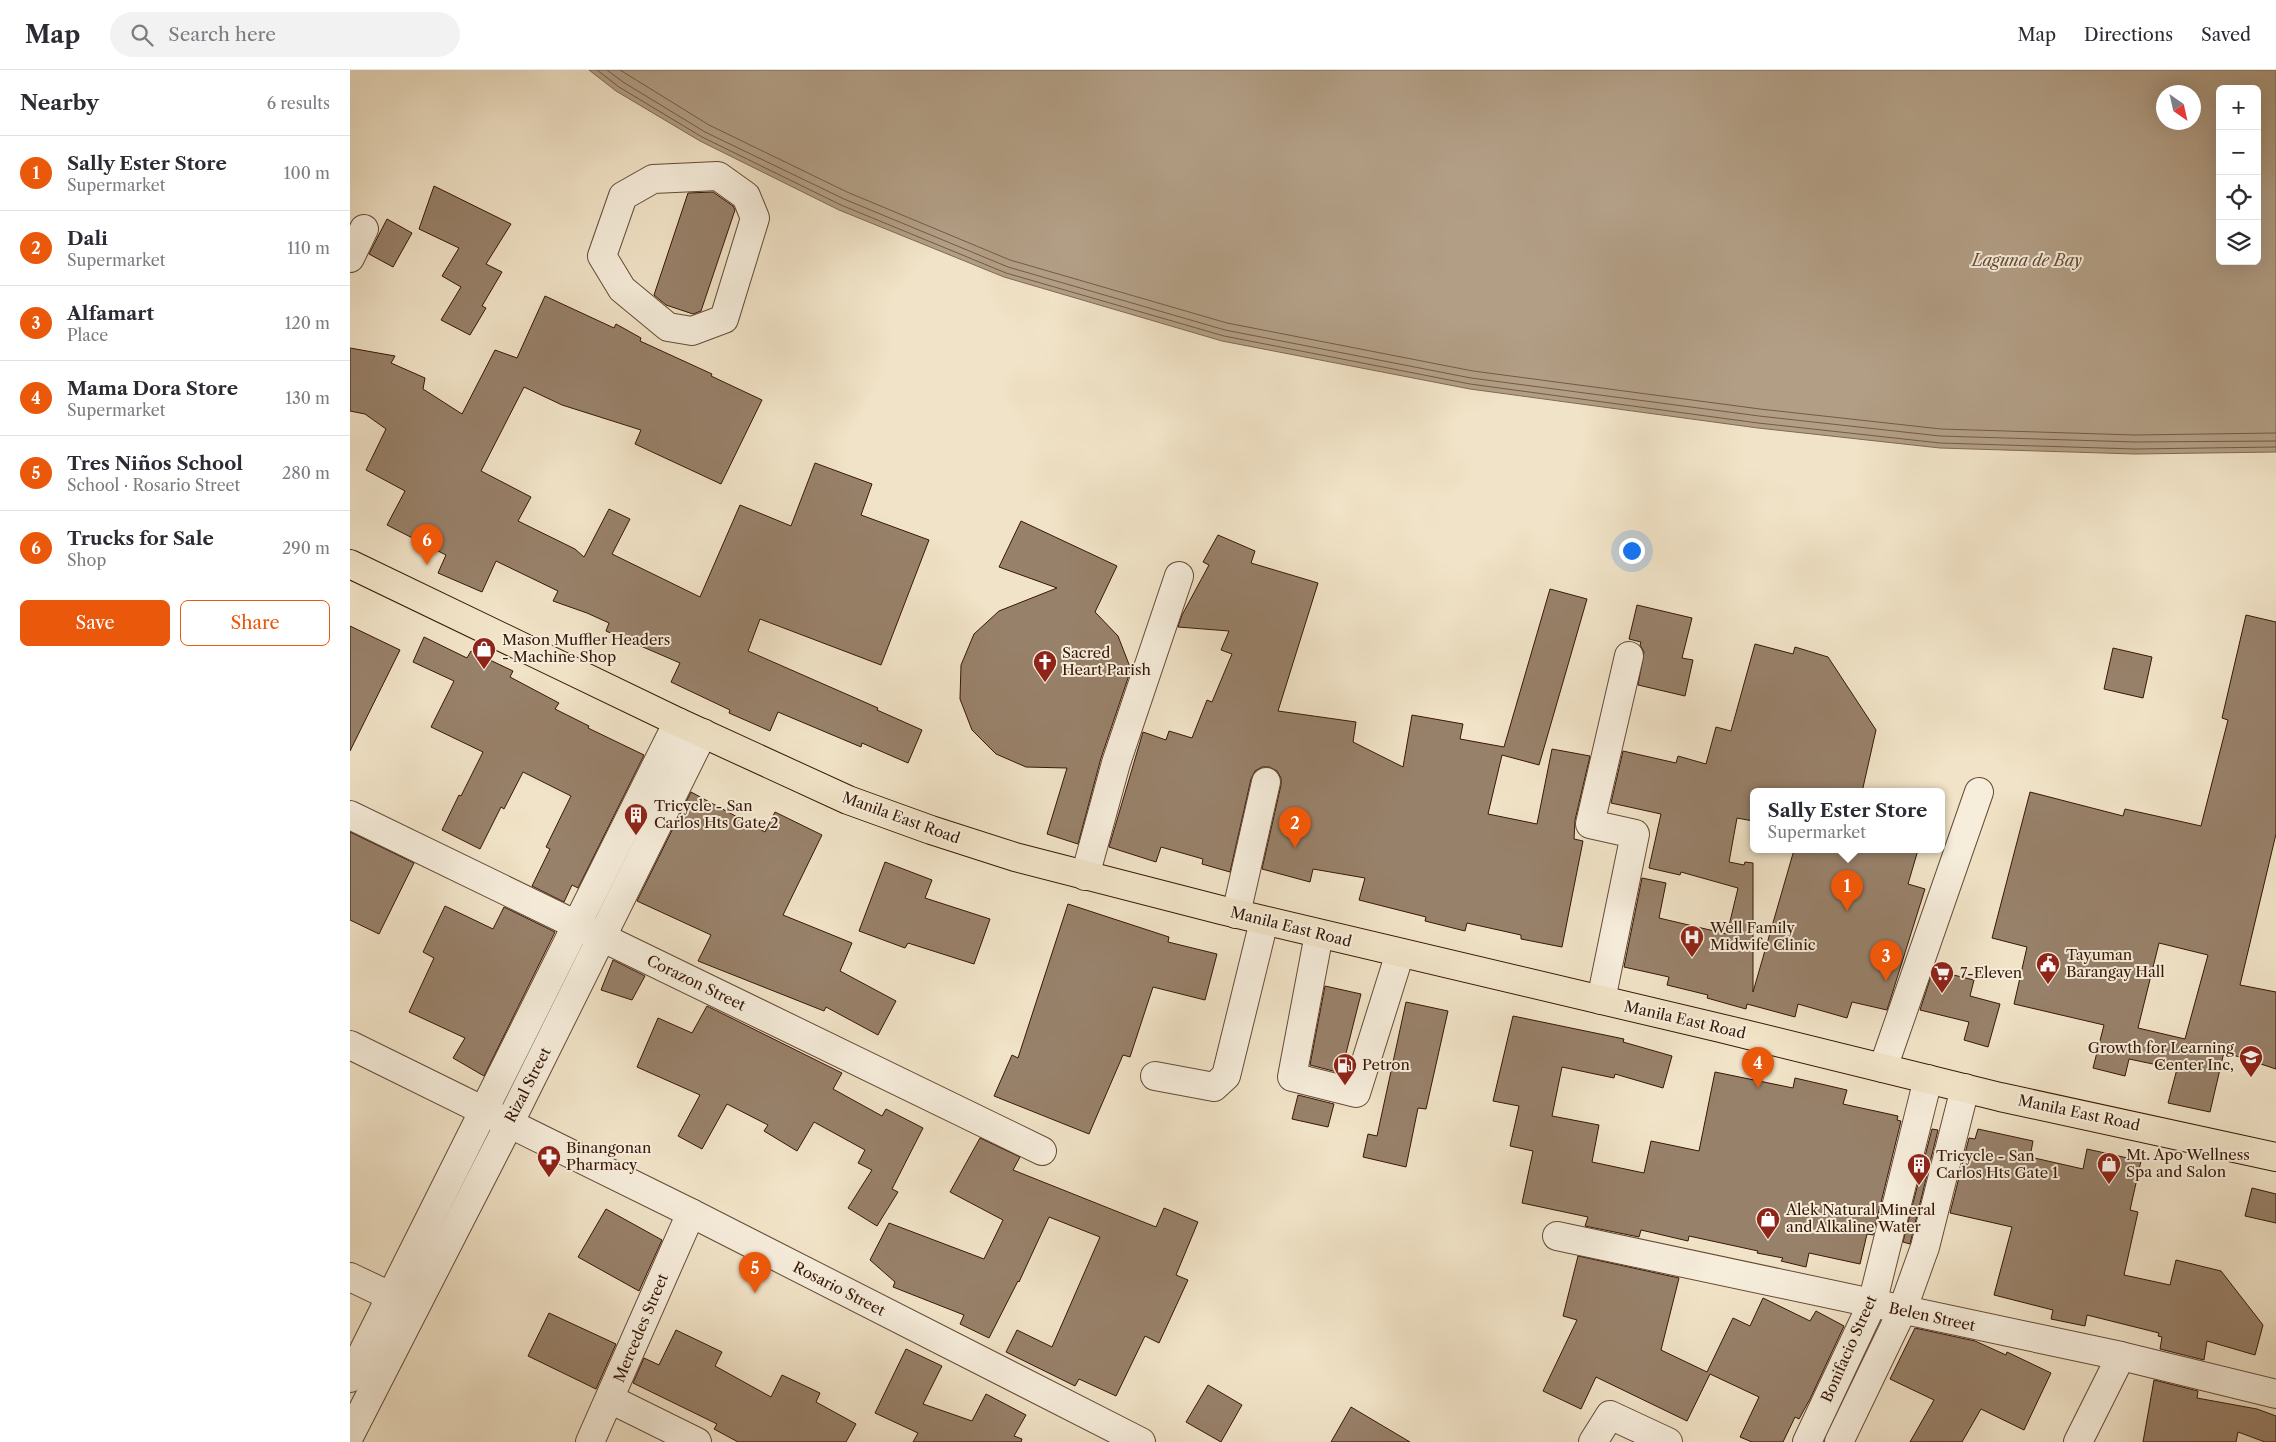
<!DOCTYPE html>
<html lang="en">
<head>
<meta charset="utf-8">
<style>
	:root { --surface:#fff; --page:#f2f2f3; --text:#2b2b33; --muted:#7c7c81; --line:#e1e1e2; --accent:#ea580c }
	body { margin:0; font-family:"Libre Caslon Text",serif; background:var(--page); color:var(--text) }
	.controls { position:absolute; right:15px; top:15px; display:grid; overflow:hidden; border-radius:8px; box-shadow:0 5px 20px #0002 }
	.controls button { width:45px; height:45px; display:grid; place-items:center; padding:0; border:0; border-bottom:1px solid var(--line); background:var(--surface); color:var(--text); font:25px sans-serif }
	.compass { position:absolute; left:1806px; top:15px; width:45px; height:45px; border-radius:50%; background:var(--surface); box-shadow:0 5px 20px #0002; rotate:146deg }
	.you { position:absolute; left:1281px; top:480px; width:18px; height:18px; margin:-12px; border:4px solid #fff; border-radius:50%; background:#1a73e8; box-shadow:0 0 0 8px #1a73e833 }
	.badge { display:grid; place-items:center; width:32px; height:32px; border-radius:50%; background:var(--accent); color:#fff; font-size:16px; font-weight:700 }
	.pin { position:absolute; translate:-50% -41px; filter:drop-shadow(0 1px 2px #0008) }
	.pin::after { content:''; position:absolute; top:26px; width:18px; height:15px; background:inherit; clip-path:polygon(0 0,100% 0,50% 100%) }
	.popup { position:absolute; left:1400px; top:718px; width:195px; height:65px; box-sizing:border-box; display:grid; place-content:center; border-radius:8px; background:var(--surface); filter:drop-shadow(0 1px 4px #0005); font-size:16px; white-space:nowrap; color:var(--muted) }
	.popup b { font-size:19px; color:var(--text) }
	.popup::after { content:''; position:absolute; left:50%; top:100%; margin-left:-10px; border:10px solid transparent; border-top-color:var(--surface) }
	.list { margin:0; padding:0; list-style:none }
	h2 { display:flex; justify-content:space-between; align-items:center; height:65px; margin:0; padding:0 20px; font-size:21px }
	h2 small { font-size:16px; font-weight:400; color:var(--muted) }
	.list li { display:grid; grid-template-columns:32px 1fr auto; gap:15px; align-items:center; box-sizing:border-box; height:75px; padding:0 20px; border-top:1px solid var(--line) }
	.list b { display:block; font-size:19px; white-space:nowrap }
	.list p { margin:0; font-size:16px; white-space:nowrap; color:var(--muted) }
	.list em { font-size:16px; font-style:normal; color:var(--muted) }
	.actions { display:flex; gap:10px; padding:15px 20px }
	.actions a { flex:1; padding:11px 0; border:1px solid var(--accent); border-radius:8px; text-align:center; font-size:18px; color:var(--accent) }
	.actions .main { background:var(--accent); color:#fff }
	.icon { flex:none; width:28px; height:28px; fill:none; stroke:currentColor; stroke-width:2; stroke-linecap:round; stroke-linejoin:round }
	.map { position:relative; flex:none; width:1926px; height:1372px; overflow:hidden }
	header { display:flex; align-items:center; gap:30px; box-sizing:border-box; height:70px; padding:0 25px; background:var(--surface); border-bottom:1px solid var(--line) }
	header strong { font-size:24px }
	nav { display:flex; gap:28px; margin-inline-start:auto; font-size:18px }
	.search { width:350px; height:45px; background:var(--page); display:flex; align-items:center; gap:12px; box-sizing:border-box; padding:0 18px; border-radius:28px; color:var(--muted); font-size:19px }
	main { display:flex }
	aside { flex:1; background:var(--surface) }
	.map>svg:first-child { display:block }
</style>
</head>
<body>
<header>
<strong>Map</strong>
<div class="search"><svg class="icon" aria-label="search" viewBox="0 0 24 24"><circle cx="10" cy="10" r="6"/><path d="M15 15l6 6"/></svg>Search here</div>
<nav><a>Map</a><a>Directions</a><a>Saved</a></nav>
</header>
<main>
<aside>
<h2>Nearby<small>6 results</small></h2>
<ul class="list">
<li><span class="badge">1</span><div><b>Sally Ester Store</b><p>Supermarket</p></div><em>100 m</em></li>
<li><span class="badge">2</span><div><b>Dali</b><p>Supermarket</p></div><em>110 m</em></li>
<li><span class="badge">3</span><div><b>Alfamart</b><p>Place</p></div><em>120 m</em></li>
<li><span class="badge">4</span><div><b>Mama Dora Store</b><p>Supermarket</p></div><em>130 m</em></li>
<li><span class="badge">5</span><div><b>Tres Niños School</b><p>School · Rosario Street</p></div><em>280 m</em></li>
<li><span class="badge">6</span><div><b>Trucks for Sale</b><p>Shop</p></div><em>290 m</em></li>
</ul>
<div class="actions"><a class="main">Save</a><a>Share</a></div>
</aside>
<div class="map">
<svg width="1926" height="1372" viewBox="0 0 1926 1372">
	<rect width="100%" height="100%" fill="#f1e3c7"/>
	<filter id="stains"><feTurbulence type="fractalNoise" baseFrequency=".004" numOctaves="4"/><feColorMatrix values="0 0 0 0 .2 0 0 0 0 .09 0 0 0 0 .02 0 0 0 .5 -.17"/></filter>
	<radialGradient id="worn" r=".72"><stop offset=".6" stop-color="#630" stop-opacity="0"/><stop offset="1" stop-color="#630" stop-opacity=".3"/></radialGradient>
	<path fill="#b29e85" stroke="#816852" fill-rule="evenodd" d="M 239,0 L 1926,0 L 1926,382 L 1785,384 L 1590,378 L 1408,358 L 1120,319 L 872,271 L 654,207 L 489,140 L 350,71 L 266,21 ZM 1870,19 L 1907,19 L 1907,191 L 1870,191 ZM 1814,22 L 1844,22 L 1844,52 L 1814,52 Z"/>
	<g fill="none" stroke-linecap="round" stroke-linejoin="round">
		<g stroke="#745a46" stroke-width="1">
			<polyline points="247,0 269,17 352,67 491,135 656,203 874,266 1120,314 1408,353 1590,373 1785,379 1926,377"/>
			<polyline points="257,0 273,12 355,62 494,129 658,197 875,260 1121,308 1409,346 1590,366 1785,372 1926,371"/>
			<polyline points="270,0 359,55 497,122 660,190 877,253 1123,301 1410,339 1591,359 1785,365 1926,363"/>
		</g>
	</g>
	<g fill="#98816a" stroke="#371706" fill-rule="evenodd">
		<polygon points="84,116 161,154 136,194 152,202 132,236 136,238 120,265 91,250 111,217 92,206 109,178 69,159"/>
		<polygon points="363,122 383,136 385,140 351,241 343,244 316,235 304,225 338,123"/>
		<polygon points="37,149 62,163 43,197 19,184"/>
		<polygon points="195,226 264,258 266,254 291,268 290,271 362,304 361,306 412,330 371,414 285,374 291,360 212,335 174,317 131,401 181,427 168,451 225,479 234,487 259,439 280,449 262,484 350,527 390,435 441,456 465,393 522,414 511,445 579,470 531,595 410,549 398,581 528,638 527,640 572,660 558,693 512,673 511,677 428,642 420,661 379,643 380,640 321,612 330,593 256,561 259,553 237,543 203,531 208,521 146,491 132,522 88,503 96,485 37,455 55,421 16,400 36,359 15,344 0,341 0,278 45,286 41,293 75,308 73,319 112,344 145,280 167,288"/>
		<polygon points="671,451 767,496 745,542 768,566 780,597 780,602 751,688 728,774 697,764 717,698 676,697 646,684 622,660 610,629 611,595 624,564 649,541 707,518 649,497"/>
		<polygon points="868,465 905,481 901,493 968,513 928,641 1006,652 1003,672 1053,697 1062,645 1113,654 1110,669 1154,677 1200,519 1237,529 1189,695 1152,685 1138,744 1187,754 1202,679 1240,686 1225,750 1224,769 1233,771 1212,877 1171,869 1171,865 1117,853 1115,861 1075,851 1076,847 1009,830 1015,808 963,799 960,812 912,799 931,715 931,708 927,701 919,697 912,697 905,701 901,709 880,802 852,794 853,789 811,777 806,792 759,777 793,662 816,670 819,661 842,668 857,630 862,632 882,584 871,580 879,561 828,557 832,545 859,495 853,492"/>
		<polygon points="1287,535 1342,548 1332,588 1343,590 1335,626 1288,615 1294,582 1290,575 1291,572 1279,569"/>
		<path d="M 1896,545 L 1926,552 L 1926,764 L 1890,915 L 1926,922 L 1926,999 L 1874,982 L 1860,1042 L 1818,1033 L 1827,999 L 1779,989 L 1775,1006 L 1743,998 L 1754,955 L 1664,934 L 1677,877 L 1642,868 L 1680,722 L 1773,746 L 1775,739 L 1851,756 L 1878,650 L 1872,648 ZM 1809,873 L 1858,885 L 1835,969 L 1788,958 Z"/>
		<polygon points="0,556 50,580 0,681"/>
		<polygon points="74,567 117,588 121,581 163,601 160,607 209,633 205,639 239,656 238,658 294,685 228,818 222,815 214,832 182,816 200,779 196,777 221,726 173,702 154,739 151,737 130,779 92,760 109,725 111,726 133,682 81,657 104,611 63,592"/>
		<polygon points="1405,574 1443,584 1445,577 1478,587 1526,660 1512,722 1403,722 1403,751 1387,748 1379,792 1394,795 1395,792 1403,793 1403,922 1444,780 1568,780 1558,814 1575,819 1537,940 1502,932 1497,948 1448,934 1445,947 1397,934 1396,939 1357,928 1358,925 1317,915 1319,907 1274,897 1292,808 1316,813 1309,848 1377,864 1388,818 1331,802 1330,805 1299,798 1311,744 1261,733 1273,681 1326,693 1328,686 1356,694 1366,657 1381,661"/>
		<polygon points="1763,578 1802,587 1793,628 1754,619"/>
		<polygon points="341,722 415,762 425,742 472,765 433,845 502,873 490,901 546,931 528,965 476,937 474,941 348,891 361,865 287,831"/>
		<polygon points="0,762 64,793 29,864 0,850"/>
		<polygon points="535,792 582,810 575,828 640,849 624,894 558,873 555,878 509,861"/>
		<polygon points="718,834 819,867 818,872 867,884 855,930 803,917 780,987 773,985 739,1064 644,1026 662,985 668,988"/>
		<polygon points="95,836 143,859 154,837 205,862 134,1006 103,988 115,968 59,942 84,888 73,882"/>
		<polygon points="263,890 295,906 282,930 251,920"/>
		<polygon points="1583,900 1624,910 1620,926 1650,934 1638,977 1614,970 1619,952 1570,940"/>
		<polygon points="975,916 1011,924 991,1003 960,995"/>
		<polygon points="1056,932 1098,941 1076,1039 1068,1038 1056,1097 1013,1087 1018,1064 1027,1066"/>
		<polygon points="357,936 492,1003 483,1019 532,1046 536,1039 573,1058 542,1119 548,1122 527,1156 498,1138 522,1100 508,1093 515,1080 464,1052 447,1081 414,1061 418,1055 377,1034 352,1079 328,1066 350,1025 287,997 308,948 342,963"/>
		<polygon points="1163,946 1274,969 1273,972 1322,986 1313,1018 1265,1004 1264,1008 1212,997 1202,1046 1249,1055 1242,1092 1294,1103 1301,1071 1349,1081 1365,1002 1443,1018 1445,1008 1497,1020 1493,1034 1548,1046 1547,1050 1551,1051 1523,1165 1517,1164 1510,1194 1459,1183 1456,1197 1431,1191 1433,1188 1407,1183 1408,1181 1339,1166 1338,1171 1291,1160 1289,1167 1235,1156 1238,1147 1172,1133 1183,1081 1160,1076 1169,1036 1143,1031"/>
		<polygon points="948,1025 984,1034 978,1057 942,1049"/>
		<polygon points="1582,1059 1588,1060 1560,1174 1553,1172"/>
		<polygon points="1628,1059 1683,1071 1680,1087 1733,1099 1737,1079 1791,1091 1780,1140 1788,1142 1774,1205 1820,1215 1826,1190 1871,1201 1913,1255 1905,1285 1857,1271 1854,1290 1810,1279 1812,1267 1808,1266 1809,1263 1737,1245 1735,1256 1701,1249 1703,1240 1644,1225 1662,1157 1600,1143 1619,1068 1625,1069"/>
		<polygon points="630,1068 670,1087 663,1100 806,1157 814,1138 848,1152 826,1205 838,1210 809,1273 795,1266 766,1326 729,1309 725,1316 656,1282 667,1260 702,1277 750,1167 699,1147 669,1212 668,1211 639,1268 610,1254 614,1245 543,1217 545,1212 520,1190 539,1153 634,1189 653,1150 600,1122"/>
		<polygon points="1902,1118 1926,1124 1926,1153 1895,1146"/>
		<polygon points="256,1139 312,1170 289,1221 228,1187"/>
		<polygon points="1228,1186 1329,1208 1311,1280 1357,1302 1383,1248 1400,1256 1413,1228 1460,1251 1466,1241 1494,1256 1460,1329 1449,1349 1445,1347 1433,1372 1402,1372 1390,1367 1409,1327 1360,1304 1337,1351 1246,1307 1231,1339 1193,1321 1227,1250 1213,1246"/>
		<polygon points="199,1243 266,1274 246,1319 178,1286"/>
		<polygon points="1565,1258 1625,1271 1656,1285 1657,1282 1701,1303 1674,1360 1631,1339 1612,1372 1560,1372 1584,1330 1540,1309"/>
		<polygon points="326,1260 372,1282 365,1296 421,1327 432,1305 470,1323 466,1332 506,1354 496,1372 388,1372 364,1359 367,1354 283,1313 294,1288 309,1295"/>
		<polygon points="556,1279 592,1296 573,1334 622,1351 636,1324 676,1345 664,1366 672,1369 671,1372 563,1372 568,1363 525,1343"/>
		<polygon points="1804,1310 1848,1321 1847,1328 1907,1339 1926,1346 1926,1372 1915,1372 1888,1362 1886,1372 1793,1372"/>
		<polygon points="858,1315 892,1335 871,1372 836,1352"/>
		<polygon points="1001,1337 1060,1372 981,1372"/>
	</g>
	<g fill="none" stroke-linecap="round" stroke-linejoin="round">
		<g stroke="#664a36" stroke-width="30">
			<g id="minor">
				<polygon points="368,106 396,126 405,148 374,249 342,261 318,257 272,219 252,186 273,126 303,109"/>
				<polyline points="0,188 14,159"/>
				<polyline points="0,745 692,1081"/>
				<polyline points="735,806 766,693 829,506"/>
				<polyline points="886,844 916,712"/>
				<polyline points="969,864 942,1007 1006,1023 1050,883"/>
				<polyline points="1251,930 1285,764 1240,754 1279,586"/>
				<polyline points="0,975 341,1143 791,1372"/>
				<polyline points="1533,998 1629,722"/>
				<polyline points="805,1006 864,1017 876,1006 914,851"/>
				<polyline points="1207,1166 1771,1286 1926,1324"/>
				<polyline points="0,1207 57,1234"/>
				<polyline points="0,1308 328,652"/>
				<polyline points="260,1329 347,1372"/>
				<polyline points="0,1365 159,1054 353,663"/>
				<polyline points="240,1372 341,1143"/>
				<polyline points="1243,1372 1260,1345 1318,1372"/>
				<polyline points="1457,1372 1522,1234 1578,1009"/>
				<polyline points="1489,1372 1552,1241 1575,1177 1615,1018"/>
				<polyline points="1728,1372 1771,1286"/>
			</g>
		</g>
		<g stroke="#371706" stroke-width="30">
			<polyline id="major" points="0,494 328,652 498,730 581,760 665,787 871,840 1370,958 1650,1027 1926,1087"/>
		</g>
		<use href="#minor" stroke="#f6eddb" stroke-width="28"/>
		<use href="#major" stroke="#f1e3c7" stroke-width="28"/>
	</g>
	<defs>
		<g id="shop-pin" transform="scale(1.25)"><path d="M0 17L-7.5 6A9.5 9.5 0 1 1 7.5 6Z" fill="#8f2418" stroke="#f6eddb"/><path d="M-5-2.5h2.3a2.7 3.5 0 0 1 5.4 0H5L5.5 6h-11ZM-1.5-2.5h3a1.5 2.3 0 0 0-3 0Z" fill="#fff"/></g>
		<g id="church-pin" transform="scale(1.25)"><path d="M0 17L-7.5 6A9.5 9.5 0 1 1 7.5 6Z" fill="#8f2418" stroke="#f6eddb"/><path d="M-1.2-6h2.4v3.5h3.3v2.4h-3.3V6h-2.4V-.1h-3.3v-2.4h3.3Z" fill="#fff"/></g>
		<g id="building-pin" transform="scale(1.25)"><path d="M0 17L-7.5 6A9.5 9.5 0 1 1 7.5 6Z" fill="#8f2418" stroke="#f6eddb"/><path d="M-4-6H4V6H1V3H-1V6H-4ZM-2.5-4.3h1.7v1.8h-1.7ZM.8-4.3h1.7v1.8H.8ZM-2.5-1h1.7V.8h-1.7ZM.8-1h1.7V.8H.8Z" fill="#fff"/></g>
		<g id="hospital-pin" transform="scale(1.25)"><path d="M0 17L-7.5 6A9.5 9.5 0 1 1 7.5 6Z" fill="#8f2418" stroke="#f6eddb"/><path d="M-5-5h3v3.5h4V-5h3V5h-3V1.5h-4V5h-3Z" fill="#fff"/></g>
		<g id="civic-pin" transform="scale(1.25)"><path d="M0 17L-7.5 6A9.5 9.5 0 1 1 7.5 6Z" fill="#8f2418" stroke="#f6eddb"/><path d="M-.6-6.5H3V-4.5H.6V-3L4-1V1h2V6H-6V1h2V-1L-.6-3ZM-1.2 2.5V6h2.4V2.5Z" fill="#fff"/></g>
		<g id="supermarket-pin" transform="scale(1.25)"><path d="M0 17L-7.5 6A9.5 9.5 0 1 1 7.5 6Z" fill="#8f2418" stroke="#f6eddb"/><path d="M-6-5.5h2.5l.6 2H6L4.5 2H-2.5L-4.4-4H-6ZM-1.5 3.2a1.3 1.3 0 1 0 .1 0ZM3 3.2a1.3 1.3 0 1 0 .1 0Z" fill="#fff"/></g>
		<g id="school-pin" transform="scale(1.25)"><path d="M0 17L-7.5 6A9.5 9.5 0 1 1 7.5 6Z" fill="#8f2418" stroke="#f6eddb"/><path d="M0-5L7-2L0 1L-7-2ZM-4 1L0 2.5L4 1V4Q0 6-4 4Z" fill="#fff"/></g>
		<g id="fuel-pin" transform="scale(1.25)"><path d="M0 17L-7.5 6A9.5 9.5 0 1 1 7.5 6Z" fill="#8f2418" stroke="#f6eddb"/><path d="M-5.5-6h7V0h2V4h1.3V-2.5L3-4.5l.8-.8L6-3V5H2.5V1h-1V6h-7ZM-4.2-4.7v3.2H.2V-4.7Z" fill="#fff"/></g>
		<g id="pharmacy-pin" transform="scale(1.25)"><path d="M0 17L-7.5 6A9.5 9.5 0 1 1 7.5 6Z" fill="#8f2418" stroke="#f6eddb"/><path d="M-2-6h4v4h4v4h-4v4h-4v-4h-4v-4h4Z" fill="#fff"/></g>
	</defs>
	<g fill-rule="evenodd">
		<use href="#shop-pin" x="134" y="579"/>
		<use href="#church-pin" x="695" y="592"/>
		<use href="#building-pin" x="286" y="745"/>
		<use href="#hospital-pin" x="1342" y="867"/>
		<use href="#civic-pin" x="1698" y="894"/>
		<use href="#supermarket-pin" x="1592" y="903"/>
		<use href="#school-pin" x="1901" y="987"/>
		<use href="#fuel-pin" x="995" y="995"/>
		<use href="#pharmacy-pin" x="199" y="1087"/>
		<use href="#shop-pin" x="1759" y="1094"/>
		<use href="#building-pin" x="1569" y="1095"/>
		<use href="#shop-pin" x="1418" y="1149"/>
	</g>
	<g text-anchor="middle" stroke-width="4" stroke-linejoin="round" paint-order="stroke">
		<g font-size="15" fill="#371706" stroke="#f6eddb" text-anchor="start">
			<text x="152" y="575">Mason Muffler Headers<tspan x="152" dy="17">- Machine Shop</tspan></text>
			<text x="712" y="588">Sacred<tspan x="712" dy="17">Heart Parish</tspan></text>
			<text x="304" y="741">Tricycle - San<tspan x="304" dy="17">Carlos Hts Gate 2</tspan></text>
			<text x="1360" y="863">Well Family<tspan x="1360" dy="17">Midwife Clinic</tspan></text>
			<text x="1716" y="890">Tayuman<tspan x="1716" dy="17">Barangay Hall</tspan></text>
			<text x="1610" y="908">7-Eleven</text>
			<text x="1884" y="983" text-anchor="end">Growth for Learning<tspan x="1884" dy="17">Center Inc,</tspan></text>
			<text x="1012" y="1000">Petron</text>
			<text x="216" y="1083">Binangonan<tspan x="216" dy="17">Pharmacy</tspan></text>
			<text x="1776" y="1090">Mt. Apo Wellness<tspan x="1776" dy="17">Spa and Salon</tspan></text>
			<text x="1586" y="1091">Tricycle - San<tspan x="1586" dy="17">Carlos Hts Gate 1</tspan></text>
			<text x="1436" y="1145">Alek Natural Mineral<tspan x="1436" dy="17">and Alkaline Water</tspan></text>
		</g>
		<g font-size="15" fill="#371706" stroke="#f6eddb">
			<text transform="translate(551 748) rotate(20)" y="5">Manila East Road</text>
			<text transform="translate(941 857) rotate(14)" y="5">Manila East Road</text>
			<text transform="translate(346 913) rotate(26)" y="5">Corazon Street</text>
			<text transform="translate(1335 950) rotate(13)" y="5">Manila East Road</text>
			<text transform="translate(178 1015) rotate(-63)" y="5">Rizal Street</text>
			<text transform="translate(1729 1043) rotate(12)" y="5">Manila East Road</text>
			<text transform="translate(489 1219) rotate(27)" y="5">Rosario Street</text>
			<text transform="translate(1582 1247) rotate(12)" y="5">Belen Street</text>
			<text transform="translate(291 1258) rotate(-67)" y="5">Mercedes Street</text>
			<text transform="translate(1499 1279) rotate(-66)" y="5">Bonifacio Street</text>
		</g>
		<g font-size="16" font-style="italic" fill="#684d39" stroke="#f6eddb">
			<text x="1677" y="196">Laguna de Bay</text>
		</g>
	</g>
	<rect width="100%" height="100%" filter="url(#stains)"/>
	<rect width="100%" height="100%" fill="url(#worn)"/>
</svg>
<div class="controls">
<button>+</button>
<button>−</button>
<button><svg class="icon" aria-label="locate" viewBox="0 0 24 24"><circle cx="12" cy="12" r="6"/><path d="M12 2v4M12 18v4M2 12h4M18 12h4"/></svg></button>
<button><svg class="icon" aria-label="layers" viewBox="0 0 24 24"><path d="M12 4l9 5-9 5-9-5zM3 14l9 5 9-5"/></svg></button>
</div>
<svg class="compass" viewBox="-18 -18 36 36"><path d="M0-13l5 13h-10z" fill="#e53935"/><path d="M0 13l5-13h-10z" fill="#7c7c81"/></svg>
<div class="you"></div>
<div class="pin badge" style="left:1497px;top:841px">1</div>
<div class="popup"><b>Sally Ester Store</b>Supermarket</div>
<div class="pin badge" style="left:945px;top:778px">2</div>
<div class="pin badge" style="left:1536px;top:911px">3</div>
<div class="pin badge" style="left:1408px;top:1018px">4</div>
<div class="pin badge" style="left:405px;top:1223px">5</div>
<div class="pin badge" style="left:77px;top:495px">6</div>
</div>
</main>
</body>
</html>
